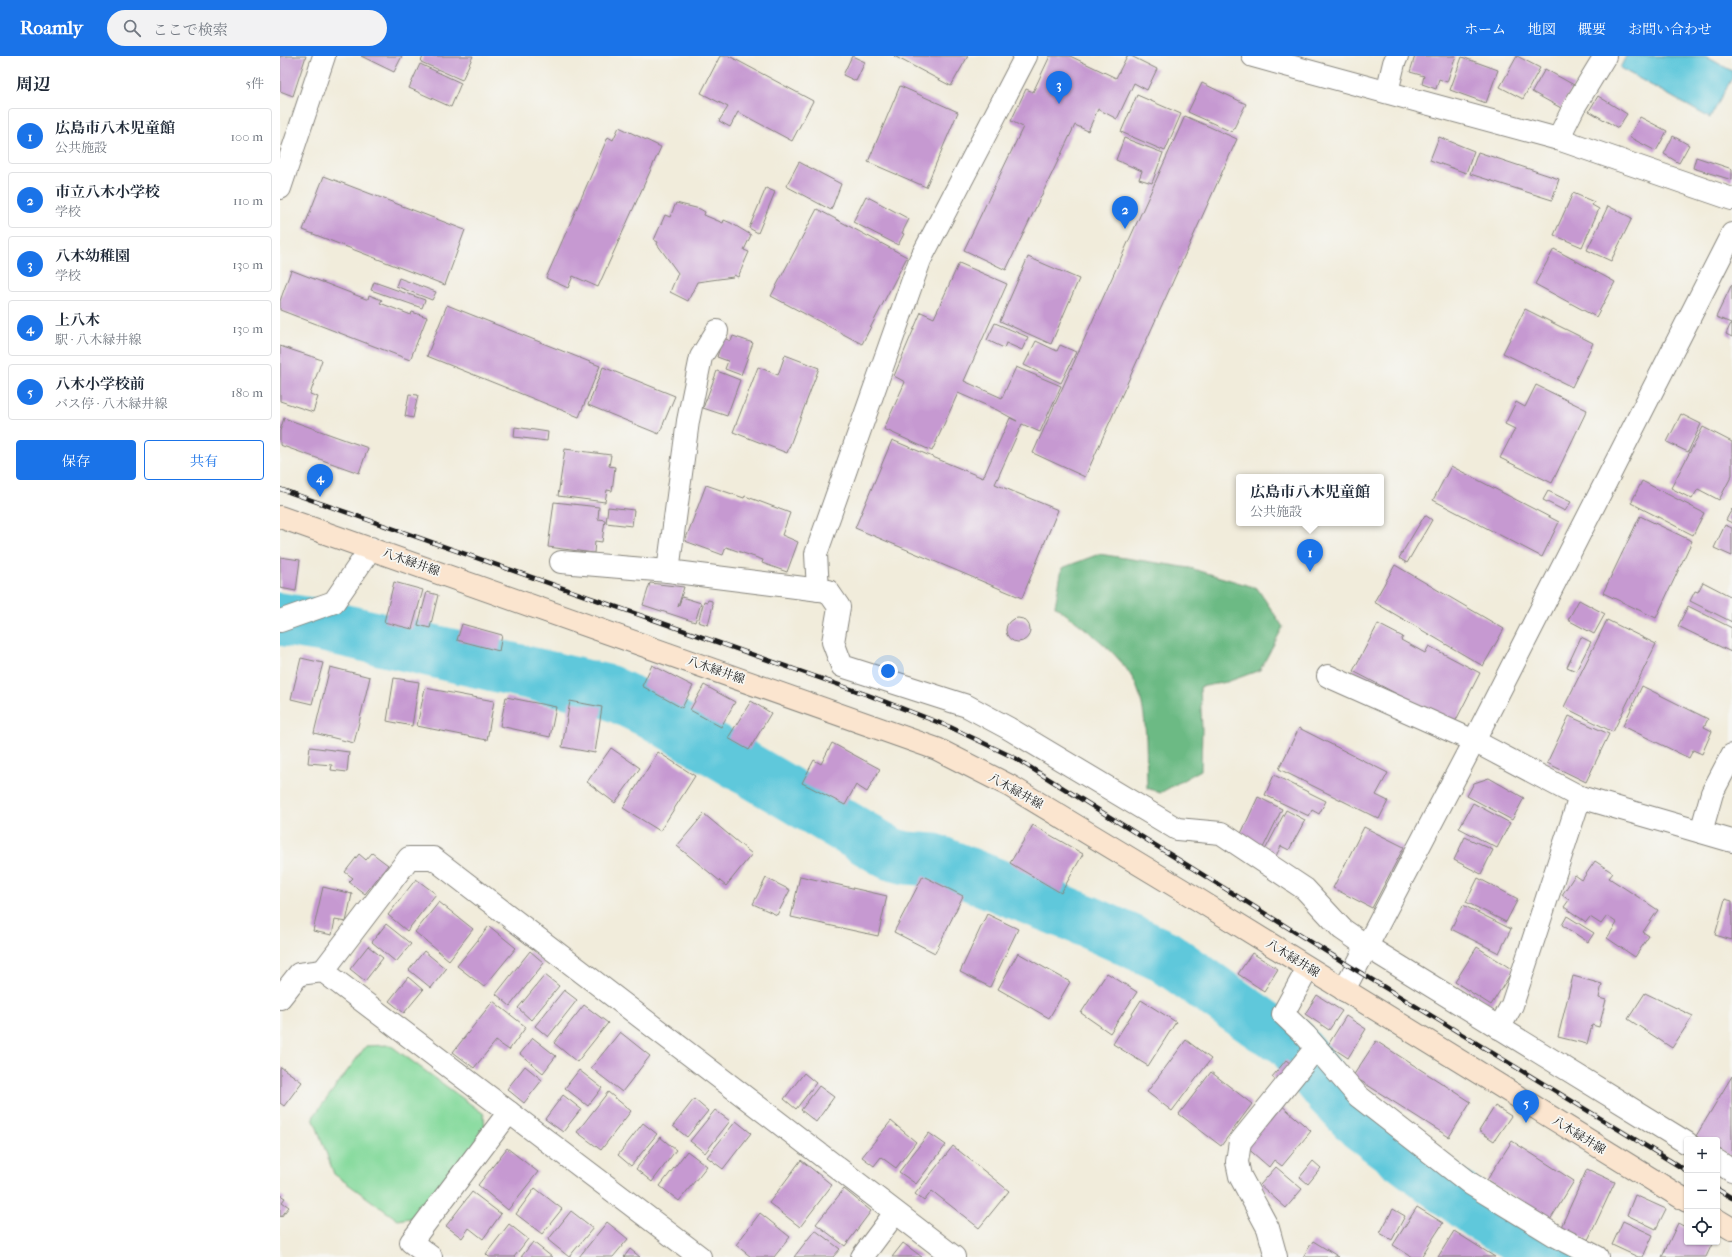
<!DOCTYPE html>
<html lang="ja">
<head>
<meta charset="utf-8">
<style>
	:root { --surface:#fff; --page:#f2f2f3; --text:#1f2937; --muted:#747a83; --line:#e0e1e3; --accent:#1a73e8 }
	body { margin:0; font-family:"IM FELL French Canon","Noto Serif JP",serif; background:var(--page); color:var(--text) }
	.controls { position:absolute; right:12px; bottom:12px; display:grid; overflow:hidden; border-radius:4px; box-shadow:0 1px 3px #0004 }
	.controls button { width:36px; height:36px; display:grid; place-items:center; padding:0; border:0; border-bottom:1px solid var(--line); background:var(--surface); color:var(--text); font:20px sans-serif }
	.you { position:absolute; left:608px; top:615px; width:14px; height:14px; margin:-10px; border:3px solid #fff; border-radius:50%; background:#1a73e8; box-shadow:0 0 0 6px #1a73e833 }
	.badge { display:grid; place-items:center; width:26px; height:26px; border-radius:50%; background:var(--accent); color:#fff; font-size:13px; font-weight:700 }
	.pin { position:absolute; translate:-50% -33px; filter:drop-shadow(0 1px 2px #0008) }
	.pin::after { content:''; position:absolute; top:21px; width:14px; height:12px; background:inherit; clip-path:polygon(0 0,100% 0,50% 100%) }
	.popup { position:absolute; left:956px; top:418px; width:148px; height:52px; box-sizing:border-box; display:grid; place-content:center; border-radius:4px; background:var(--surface); filter:drop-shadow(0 1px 3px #0005); font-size:13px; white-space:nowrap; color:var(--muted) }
	.popup b { font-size:15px; color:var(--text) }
	.popup::after { content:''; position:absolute; left:50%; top:100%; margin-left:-8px; border:8px solid transparent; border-top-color:var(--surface) }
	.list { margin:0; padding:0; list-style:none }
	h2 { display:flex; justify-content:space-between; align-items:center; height:52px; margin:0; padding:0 16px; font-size:17px }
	h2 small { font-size:13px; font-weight:400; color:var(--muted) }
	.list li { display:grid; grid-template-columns:26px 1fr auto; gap:12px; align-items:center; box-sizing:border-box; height:56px; margin:0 8px 8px; padding:0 8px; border:1px solid var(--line); border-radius:4px }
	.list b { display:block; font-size:15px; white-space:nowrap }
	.list p { margin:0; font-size:13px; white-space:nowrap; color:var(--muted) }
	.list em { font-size:13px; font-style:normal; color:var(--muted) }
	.actions { display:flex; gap:8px; padding:12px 16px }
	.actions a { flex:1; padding:9px 0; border:1px solid var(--accent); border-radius:4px; text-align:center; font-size:14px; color:var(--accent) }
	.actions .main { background:var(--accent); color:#fff }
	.icon { flex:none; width:22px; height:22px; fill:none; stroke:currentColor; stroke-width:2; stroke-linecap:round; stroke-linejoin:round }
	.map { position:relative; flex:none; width:1452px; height:1201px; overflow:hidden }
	header { display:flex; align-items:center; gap:24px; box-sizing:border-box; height:56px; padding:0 20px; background:var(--accent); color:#fff }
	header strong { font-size:19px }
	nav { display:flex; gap:22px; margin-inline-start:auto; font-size:14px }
	.search { width:280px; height:36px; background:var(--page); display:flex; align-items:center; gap:10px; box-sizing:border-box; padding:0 14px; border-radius:22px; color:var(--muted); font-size:15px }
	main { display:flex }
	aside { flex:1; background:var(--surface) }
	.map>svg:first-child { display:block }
</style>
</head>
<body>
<header>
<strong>Roamly</strong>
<div class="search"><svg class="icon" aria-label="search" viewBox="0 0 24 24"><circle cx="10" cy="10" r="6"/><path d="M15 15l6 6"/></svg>ここで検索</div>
<nav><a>ホーム</a><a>地図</a><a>概要</a><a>お問い合わせ</a></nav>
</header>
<main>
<aside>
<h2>周辺<small>5件</small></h2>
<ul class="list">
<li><span class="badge">1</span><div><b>広島市八木児童館</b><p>公共施設</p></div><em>100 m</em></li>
<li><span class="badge">2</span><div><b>市立八木小学校</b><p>学校</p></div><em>110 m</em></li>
<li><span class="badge">3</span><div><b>八木幼稚園</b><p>学校</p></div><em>130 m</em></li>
<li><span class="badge">4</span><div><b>上八木</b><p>駅 · 八木緑井線</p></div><em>130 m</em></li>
<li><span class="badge">5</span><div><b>八木小学校前</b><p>バス停 · 八木緑井線</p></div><em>180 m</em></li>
</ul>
<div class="actions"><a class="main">保存</a><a>共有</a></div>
</aside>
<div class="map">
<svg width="1452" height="1201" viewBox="0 0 1452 1201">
	<rect width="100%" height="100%" fill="#f6f6f2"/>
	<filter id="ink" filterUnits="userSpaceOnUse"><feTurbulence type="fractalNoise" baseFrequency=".025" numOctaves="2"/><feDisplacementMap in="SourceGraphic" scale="8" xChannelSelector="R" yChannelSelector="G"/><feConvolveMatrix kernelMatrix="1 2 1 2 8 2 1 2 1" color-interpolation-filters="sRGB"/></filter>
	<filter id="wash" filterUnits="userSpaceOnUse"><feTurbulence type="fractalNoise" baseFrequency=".012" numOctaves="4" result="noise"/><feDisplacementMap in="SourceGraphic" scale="16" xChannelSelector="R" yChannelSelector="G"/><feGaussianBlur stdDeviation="0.9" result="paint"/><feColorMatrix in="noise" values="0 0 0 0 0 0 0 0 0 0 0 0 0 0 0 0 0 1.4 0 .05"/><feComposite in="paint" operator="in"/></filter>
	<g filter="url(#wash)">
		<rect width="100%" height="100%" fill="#f1ecdb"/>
		<polygon fill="#86da9d" stroke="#517b5c" points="110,989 204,1058 205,1075 137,1161 118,1164 54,1118 33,1061 86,990"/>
		<path fill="#6cba84" stroke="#446b50" d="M 819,498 L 910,512 L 977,532 L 1003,571 L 980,614 L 947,626 L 920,631 L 922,673 L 921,714 L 880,737 L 867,732 C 866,703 868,664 859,637 C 848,601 804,572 775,550 L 782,512 Z"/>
		<polygon fill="#5fc8db" stroke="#3e727c" points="1346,0 1425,0 1452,15 1452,22 1430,62 1340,12"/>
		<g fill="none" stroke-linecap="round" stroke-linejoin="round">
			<polyline stroke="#5fc8db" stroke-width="53" points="0,563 44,570 327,635 373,657 611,798 626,802 654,804 804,864 884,900 985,971 1010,985 1051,1037 1082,1069 1206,1162 1277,1201"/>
		</g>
		<g id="blocks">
			<g fill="#c699d1">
				<polygon points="0,0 26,0 13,40 0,35"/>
				<polygon points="81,0 122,0 114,16"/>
				<polygon points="143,0 193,0 182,24 141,6"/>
				<polygon points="440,0 449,0 533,45 512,85 458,56 450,71 439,65 448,51 421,37"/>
				<polygon points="572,0 585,6 576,25 563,19"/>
				<polygon points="614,0 688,0 671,30"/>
				<polygon points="770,0 790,0 836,22 847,0 851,0 877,13 867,34 854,27 837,63 818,53 808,75 795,69 726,214 684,194 743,71 731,65 746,33 753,36"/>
				<polygon points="1135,0 1176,0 1167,26 1159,23 1156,33 1142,28 1144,20 1130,16"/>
				<polygon points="1237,0 1260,12 1243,43 1220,31"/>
				<polygon points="1182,1 1218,14 1206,47 1170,34"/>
				<polygon points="140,8 181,27 171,51 129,32"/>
				<polygon points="1265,13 1294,29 1281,52 1252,36"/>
				<polygon points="922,27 966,48 952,76 908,56"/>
				<polygon points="620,30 678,56 646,131 588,106"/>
				<polygon points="857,39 901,58 885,95 841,76"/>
				<polygon points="1318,40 1347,58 1338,72 1309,55"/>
				<polygon points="905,60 957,83 805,421 753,397"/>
				<polygon points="1360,61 1387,75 1376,95 1349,81"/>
				<polygon points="339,71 381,91 318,231 293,220 288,232 266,222 328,81 333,84"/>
				<polygon points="1393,80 1409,89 1399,107 1384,98"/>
				<polygon points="1159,81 1194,95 1186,117 1150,104"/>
				<polygon points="844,82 883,97 872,127 859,123 862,115 836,104"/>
				<polygon points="1198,96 1279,123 1272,144 1190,118"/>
				<polygon points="1416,101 1452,113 1452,124 1413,112"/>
				<polygon points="519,106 561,128 551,154 506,130"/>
				<polygon points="44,120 185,174 165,229 23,174"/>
				<polygon points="486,132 495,136 478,177 469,172"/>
				<polygon points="1293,137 1314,146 1312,149 1319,153 1302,191 1274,179"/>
				<polygon points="586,140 629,163 622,177 624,178 618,189 573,166"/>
				<polygon points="396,147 420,153 425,156 424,159 443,167 444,164 451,167 471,179 464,194 469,196 458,221 454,219 453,221 417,226 408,245 390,236 398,217 377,188 378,186 374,184 385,159 390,161"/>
				<polygon points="1328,150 1352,162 1331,205 1307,194"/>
				<polygon points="537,153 627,201 582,288 491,240"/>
				<polygon points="1274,193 1335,226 1316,261 1255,228"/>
				<polygon points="748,201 799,223 771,288 720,265"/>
				<polygon points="679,207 727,228 684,325 722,342 736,311 781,330 760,376 742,368 715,428 778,454 742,542 575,472 612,384 703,422 730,362 737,365 717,354 678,337 652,395 604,373 625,326 614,320 641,256 654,262"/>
				<polygon points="11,214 86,243 88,243 89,239 102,244 100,247 131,259 132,256 147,261 130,304 0,254 0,245"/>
				<polygon points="119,222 156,236 152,244 116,230"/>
				<polygon points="94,226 145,244 142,252 91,234"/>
				<polygon points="1452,228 1452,281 1446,278 1451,267 1436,261"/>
				<polygon points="167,249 320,310 299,361 147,300"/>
				<polygon points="1245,253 1313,287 1292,331 1223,297"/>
				<polygon points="715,267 748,281 742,294 726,287 724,292 707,284"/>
				<polygon points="453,280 473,287 461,319 445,313 448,305 437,301 443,282 451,285"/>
				<polygon points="756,285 777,295 780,289 796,296 781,327 744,309"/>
				<polygon points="0,290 42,304 30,338 38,341 33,356 0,345"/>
				<polygon points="505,299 539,312 507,397 453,376 478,311 498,319"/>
				<polygon points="323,311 395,340 379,378 308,349"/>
				<polygon points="437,315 460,324 447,360 423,352"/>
				<polygon points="1256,329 1307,354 1272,427 1220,402 1235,373 1225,368 1236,346 1245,351"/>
				<polygon points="129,338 138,339 133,362 125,360"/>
				<polygon points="1401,358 1421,368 1408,396 1387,386"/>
				<polygon points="4,362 88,392 79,417 0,389 0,375"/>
				<polygon points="235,371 268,376 267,385 234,381"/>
				<polygon points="1423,371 1452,386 1452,419 1439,444 1418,433 1412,443 1391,432"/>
				<polygon points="285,393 331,399 329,410 335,411 332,435 327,434 325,446 278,440"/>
				<polygon points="1171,410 1279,466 1262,501 1153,444"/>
				<polygon points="1362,425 1424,457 1413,479 1351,447"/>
				<polygon points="426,429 464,442 465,440 510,457 502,479 518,486 507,516 482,507 483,504 446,491 443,499 405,485"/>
				<polygon points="1268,435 1291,446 1285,455 1263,444"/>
				<polygon points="274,446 319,451 318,463 325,464 322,486 315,485 314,497 268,491"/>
				<polygon points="328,451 354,454 352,470 326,467"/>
				<polygon points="1452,453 1452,467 1446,464"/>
				<polygon points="1145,459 1152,464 1127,507 1119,502"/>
				<polygon points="1360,460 1412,485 1376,562 1323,537"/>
				<polygon points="1445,469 1452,472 1452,500 1434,492"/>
				<polygon points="0,501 20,504 16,535 0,532"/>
				<polygon points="1115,509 1224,573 1203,610 1094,546"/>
				<polygon points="114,526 143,534 132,573 104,566"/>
				<polygon points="1423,526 1452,541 1452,566 1410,545 1415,535 1418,536"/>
				<polygon points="370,527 404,531 398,551 402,541 421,547 415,566 363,549"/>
				<polygon points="147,536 158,539 150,572 138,569"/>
				<polygon points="428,544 432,545 432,548 433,549 428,569 418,566 424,545 427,546"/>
				<polygon points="1299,544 1325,558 1314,578 1288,564"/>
				<polygon points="1408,550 1452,572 1451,596 1398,570"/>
				<circle cx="738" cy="574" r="12"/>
				<polygon points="1327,564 1376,588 1333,676 1284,651"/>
				<polygon points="182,568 222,579 219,595 177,584"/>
				<polygon points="1098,568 1123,581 1121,584 1145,597 1149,590 1200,617 1174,668 1073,615"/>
				<polygon points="1301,581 1311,586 1296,615 1287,611"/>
				<polygon points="21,602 43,607 32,648 11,643"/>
				<polygon points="372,609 413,630 402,652 362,630"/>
				<polygon points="50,611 90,621 74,687 34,677"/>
				<polygon points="114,622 139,626 132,670 107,665"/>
				<polygon points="424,629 455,646 441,671 410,654"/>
				<polygon points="1362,630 1428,663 1424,671 1432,675 1422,698 1413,694 1409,702 1343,670"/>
				<polygon points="145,632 214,645 207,684 137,670"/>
				<polygon points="226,641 276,651 270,681 220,670"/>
				<polygon points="290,645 322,651 315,697 282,691"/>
				<polygon points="471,645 491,657 469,694 448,682"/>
				<polygon points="1289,660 1329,678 1306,726 1267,707"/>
				<polygon points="1019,672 1108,717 1096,739 1108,745 1099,763 999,713"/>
				<polygon points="552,687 600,713 587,736 576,729 565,749 522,727 534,704 541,708"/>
				<polygon points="30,691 69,696 67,716 51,714 52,709 28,707"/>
				<polygon points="331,692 360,712 335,747 307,726"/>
				<polygon points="378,696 415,720 380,775 343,752"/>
				<polygon points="994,719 1046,745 1039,758 1032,754 1029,760 985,739"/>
				<polygon points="1209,722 1244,742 1232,764 1187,740 1194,727"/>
				<polygon points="978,741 1002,753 982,794 960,780"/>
				<polygon points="1193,747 1230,767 1217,792 1179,772"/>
				<polygon points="1006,754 1025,764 1009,794 1001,790 995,802 984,796"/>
				<polygon points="424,758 472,798 446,830 397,790"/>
				<polygon points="753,769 803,798 781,837 730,807"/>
				<polygon points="1084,771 1124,791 1092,852 1053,832"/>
				<polygon points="1185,781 1213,794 1201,818 1174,804"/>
				<polygon points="92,797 108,809 85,838 69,826 73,822 65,816 79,798 86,804"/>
				<polygon points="1315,805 1333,817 1329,822 1378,854 1363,876 1369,880 1355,901 1327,882 1337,867 1327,860 1321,868 1310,861 1306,866 1284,851 1289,844 1282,839 1295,819 1302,824"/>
				<polygon points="520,820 607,840 598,880 511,861"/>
				<polygon points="643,820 683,840 655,897 614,876"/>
				<polygon points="486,822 510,834 497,859 473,848"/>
				<polygon points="1198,822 1238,843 1226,866 1186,846"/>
				<polygon points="136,823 156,838 127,875 108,859"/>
				<polygon points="43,831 72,838 66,866 55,864 52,879 33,875"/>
				<polygon points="1445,843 1452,845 1452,884 1435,879"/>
				<polygon points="159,846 193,873 169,904 135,876"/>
				<polygon points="1183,849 1231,873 1219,897 1171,873"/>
				<polygon points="707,858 738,873 710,931 680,916"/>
				<polygon points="1287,860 1314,877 1308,886 1282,869"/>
				<polygon points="106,868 131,888 116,906 92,886"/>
				<polygon points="209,870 236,892 204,931 177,910"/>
				<polygon points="88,890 103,902 85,925 70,913"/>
				<polygon points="1197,891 1233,914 1211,949 1175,926"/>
				<polygon points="144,895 166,913 151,932 129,914"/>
				<polygon points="250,895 264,907 230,950 216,938"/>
				<polygon points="738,897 790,926 769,962 718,933"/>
				<polygon points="972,897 998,913 984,935 958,918"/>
				<polygon points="827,917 857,936 830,977 801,957"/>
				<polygon points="265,919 279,930 251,964 238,952"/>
				<polygon points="1293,920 1322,928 1319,942 1326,944 1319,971 1312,969 1307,988 1278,981"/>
				<polygon points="128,921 143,934 124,957 109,945"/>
				<polygon points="284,934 297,944 268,981 255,970"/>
				<polygon points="1365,937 1413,960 1392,992 1348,963"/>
				<polygon points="1037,939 1062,955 1049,974 1025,958"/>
				<polygon points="861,944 896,966 868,1010 833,988"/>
				<polygon points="213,945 246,971 229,994 216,985 194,1012 173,996"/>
				<polygon points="304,949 328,967 297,1006 274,987"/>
				<polygon points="1066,960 1086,973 1068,1002 1048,989"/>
				<polygon points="340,976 370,1000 342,1036 311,1012"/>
				<polygon points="253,982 276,1000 263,1017 240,998"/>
				<polygon points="906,984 931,1003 892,1055 867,1036"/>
				<polygon points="1096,985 1191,1046 1169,1081 1073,1020"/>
				<polygon points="1006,1004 1015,1011 1001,1028 992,1021"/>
				<polygon points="245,1010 262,1024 244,1047 227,1033"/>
				<polygon points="1,1011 22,1026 4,1050 0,1047 0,1013"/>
				<polygon points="299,1014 322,1032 308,1050 285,1032"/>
				<polygon points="931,1016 972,1048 941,1090 899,1058"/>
				<polygon points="524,1017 536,1027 516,1053 504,1043"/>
				<polygon points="1452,1020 1452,1101 1437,1092 1437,1084 1423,1084 1416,1080"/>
				<polygon points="539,1030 554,1041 536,1066 521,1054"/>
				<polygon points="328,1036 351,1055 321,1094 297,1076"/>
				<polygon points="283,1039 301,1053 283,1076 265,1063"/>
				<polygon points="414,1043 428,1055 407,1081 393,1070"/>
				<polygon points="1000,1048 1031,1075 1002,1110 994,1104 989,1111 965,1090"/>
				<polygon points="1215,1050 1231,1060 1214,1085 1199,1075"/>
				<polygon points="435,1054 450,1065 425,1097 410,1085"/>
				<polygon points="456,1065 471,1077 443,1113 427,1101"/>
				<polygon points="611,1065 636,1086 616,1112 601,1101 594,1110 582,1101"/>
				<polygon points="363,1067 377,1078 351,1110 338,1099"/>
				<polygon points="649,1077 666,1089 636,1128 619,1116"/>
				<polygon points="380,1081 396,1094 372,1126 356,1113"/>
				<polygon points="1232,1085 1294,1125 1270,1164 1207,1124"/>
				<polygon points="673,1090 729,1135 699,1172 652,1135 644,1145 635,1138"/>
				<polygon points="227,1092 258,1116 228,1154 198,1129"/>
				<polygon points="407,1095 427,1110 399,1145 380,1130"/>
				<polygon points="521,1104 552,1129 520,1171 489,1147"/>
				<polygon points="1033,1105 1041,1112 1028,1128 1020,1121"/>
				<polygon points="996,1111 1022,1133 1006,1152 980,1129"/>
				<polygon points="1307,1113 1335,1126 1308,1184 1281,1171"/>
				<polygon points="255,1132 282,1153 262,1178 236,1158"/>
				<polygon points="564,1133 591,1155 565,1190 536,1168"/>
				<polygon points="192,1136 221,1158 203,1183 189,1172 182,1182 166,1170"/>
				<polygon points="0,1139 5,1142 2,1146 9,1151 1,1161 0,1160"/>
				<polygon points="1355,1139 1386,1153 1376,1173 1347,1159"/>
				<polygon points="1137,1151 1163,1167 1141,1201 1132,1201 1113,1189"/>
				<polygon points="1113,1153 1125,1160 1112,1184 1100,1177"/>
				<polygon points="291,1155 313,1172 289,1201 268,1184"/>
				<polygon points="480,1157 510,1181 494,1201 471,1201 456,1189"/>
				<polygon points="1343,1165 1373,1179 1363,1201 1358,1201 1332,1189"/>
				<polygon points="327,1166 348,1183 333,1201 299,1201"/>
				<polygon points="1398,1167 1407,1172 1407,1186 1433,1186 1426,1201 1382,1201"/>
				<polygon points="229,1168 248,1183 234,1201 209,1201 206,1198"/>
				<polygon points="535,1174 560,1193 553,1201 514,1201"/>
				<polygon points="1174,1175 1215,1201 1158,1201"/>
				<polygon points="1033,1185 1059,1201 1023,1201"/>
				<polygon points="253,1186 272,1201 241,1201"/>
				<polygon points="623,1187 642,1201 612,1201"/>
				<polygon points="350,1193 360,1201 344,1201"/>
			</g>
		</g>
	</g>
	<g filter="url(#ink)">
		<use href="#blocks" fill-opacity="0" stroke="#86847c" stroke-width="1"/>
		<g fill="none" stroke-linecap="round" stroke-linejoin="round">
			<g stroke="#86847c" stroke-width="24">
				<g id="street">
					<polyline points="973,0 1278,83 1452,143"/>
					<polyline points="1107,36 1114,7 1117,0"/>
					<polyline points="1278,83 1294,51 1325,0"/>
					<polyline points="0,132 44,0"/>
					<polyline points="281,506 388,515 548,535 559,551 553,586 562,610 687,650 728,672 897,773 941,777 1025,833 1062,873 1088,891 1407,1087"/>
					<polyline points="388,515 408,365 421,301 437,275"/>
					<polyline points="538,534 536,498 640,204 746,0"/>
					<polyline points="0,565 54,546 91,492"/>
					<polyline points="1048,620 1194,685 1300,741 1452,785"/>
					<polyline points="1421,776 1432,737 1452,699"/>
					<polyline points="1028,912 1003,958 1026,980 1078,1040 1191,1128 1276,1180 1317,1201"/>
					<polyline points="43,915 129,802 153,802 674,1201"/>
					<polyline points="1064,934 1194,685 1452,178"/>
					<polyline points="0,942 19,918 43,915 420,1201"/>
					<polyline points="1219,972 1232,949 1300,741"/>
					<polyline points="1437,1105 1452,1115"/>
					<polyline points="151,1201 131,1186 229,1056"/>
					<polyline points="582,1201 615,1157"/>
					<polyline points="996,1201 988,1172 960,1120 957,1106 960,1086 1036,992"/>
				</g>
			</g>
			<g stroke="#86847c" stroke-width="24">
				<g id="secondary">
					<polyline points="0,461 657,693 730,730 917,843 1407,1145"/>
					<polyline points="1437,1164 1452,1173"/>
				</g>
			</g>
			<use href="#street" stroke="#fff" stroke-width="22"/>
			<use href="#secondary" stroke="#fbe5cf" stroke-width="22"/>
			<g stroke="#1c1c1c" stroke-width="4.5">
				<g id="rail">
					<polyline points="0,433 588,639 670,671 735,702 1076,914 1407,1115"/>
					<polyline points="1437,1133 1452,1142"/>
				</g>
			</g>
			<use href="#rail" stroke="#f6f6f2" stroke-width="3" stroke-dasharray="9" stroke-linecap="butt"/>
		</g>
	</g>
	<g text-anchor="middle" stroke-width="3.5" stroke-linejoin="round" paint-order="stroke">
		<g font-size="12" fill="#1c1c1c" stroke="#f6f6f2">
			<text transform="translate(131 506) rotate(19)" y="4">八木緑井線</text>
			<text transform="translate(436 614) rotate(19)" y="4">八木緑井線</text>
			<text transform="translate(736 735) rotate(29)" y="4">八木緑井線</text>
			<text transform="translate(1013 902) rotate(32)" y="4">八木緑井線</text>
			<text transform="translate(1299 1079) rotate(32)" y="4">八木緑井線</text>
		</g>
	</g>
</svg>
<div class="controls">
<button>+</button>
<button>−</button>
<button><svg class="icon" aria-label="locate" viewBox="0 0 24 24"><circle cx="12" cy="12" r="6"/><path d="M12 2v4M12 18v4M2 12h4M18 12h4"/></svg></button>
</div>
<div class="you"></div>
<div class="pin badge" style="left:1030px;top:516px">1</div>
<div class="popup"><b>広島市八木児童館</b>公共施設</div>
<div class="pin badge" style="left:845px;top:173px">2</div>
<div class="pin badge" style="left:779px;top:48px">3</div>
<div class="pin badge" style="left:40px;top:441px">4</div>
<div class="pin badge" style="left:1246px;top:1067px">5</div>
</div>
</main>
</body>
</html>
